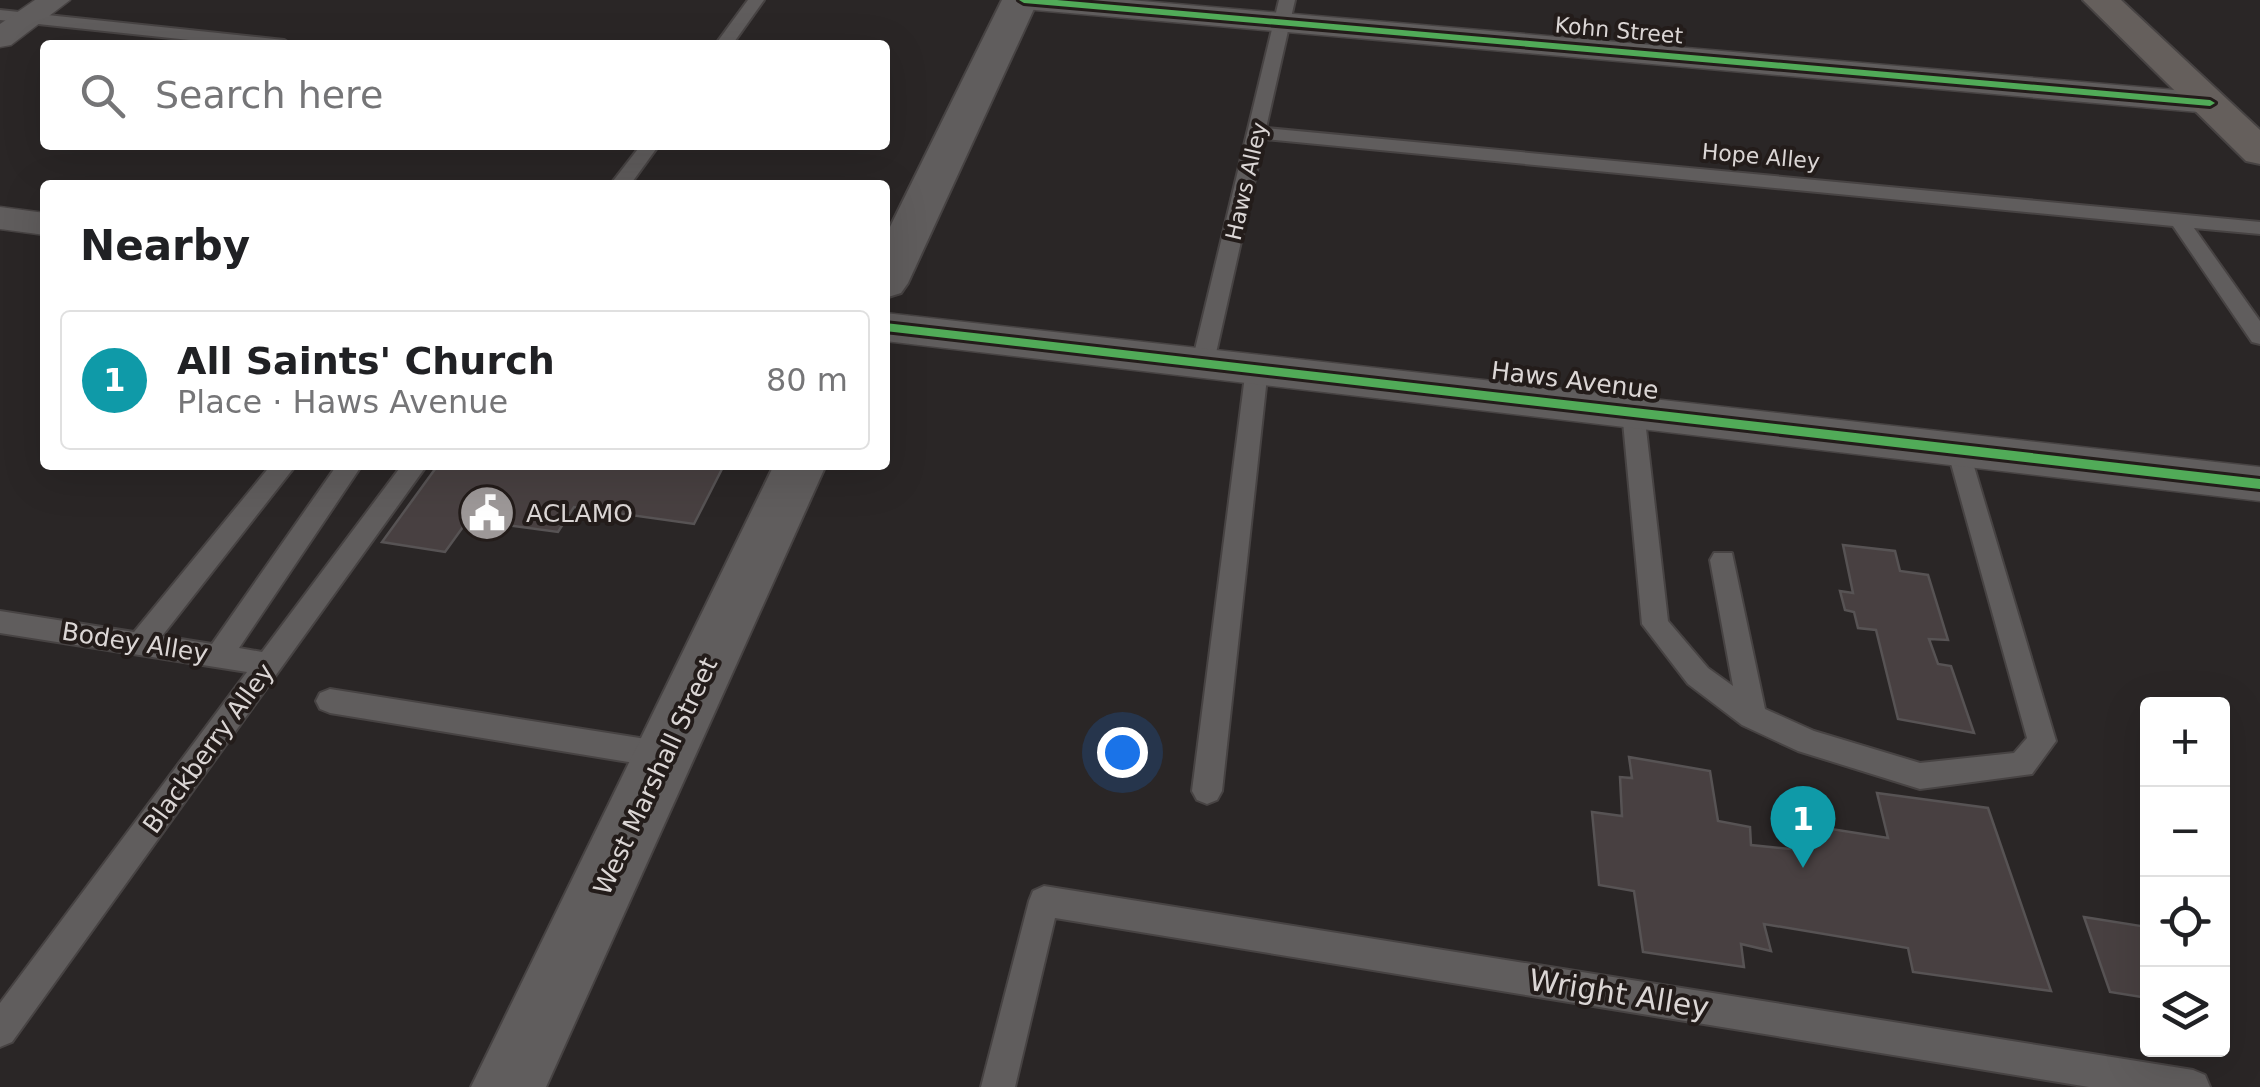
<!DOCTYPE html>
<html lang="en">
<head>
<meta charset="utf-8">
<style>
	:root { --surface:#fff; --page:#f6f6f6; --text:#202124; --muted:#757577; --line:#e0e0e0; --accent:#585758 }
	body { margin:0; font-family:"DejaVu Sans",sans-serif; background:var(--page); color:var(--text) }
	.controls { position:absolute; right:30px; bottom:30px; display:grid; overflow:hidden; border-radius:10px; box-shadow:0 10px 40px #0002 }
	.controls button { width:90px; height:90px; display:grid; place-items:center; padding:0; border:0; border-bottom:2px solid var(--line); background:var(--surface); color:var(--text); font:50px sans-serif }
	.you { position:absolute; left:1122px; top:752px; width:35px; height:35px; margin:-25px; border:8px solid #fff; border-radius:50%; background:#1a73e8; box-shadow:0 0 0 15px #1a73e833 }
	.badge { display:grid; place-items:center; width:65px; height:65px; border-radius:50%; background:var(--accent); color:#fff; font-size:32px; font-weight:700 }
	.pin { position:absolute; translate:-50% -82px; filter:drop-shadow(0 2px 5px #0008) }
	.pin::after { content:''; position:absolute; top:52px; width:35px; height:30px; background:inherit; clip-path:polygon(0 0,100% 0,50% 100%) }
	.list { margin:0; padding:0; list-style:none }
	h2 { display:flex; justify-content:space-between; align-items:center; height:130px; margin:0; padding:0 40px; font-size:42px }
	h2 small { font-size:32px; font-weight:400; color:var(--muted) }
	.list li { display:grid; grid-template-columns:65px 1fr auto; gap:30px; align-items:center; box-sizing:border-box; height:140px; margin:0 20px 20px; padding:0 20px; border:2px solid var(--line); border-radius:10px }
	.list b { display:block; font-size:38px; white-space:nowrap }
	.list p { margin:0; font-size:32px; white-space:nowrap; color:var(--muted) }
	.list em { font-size:32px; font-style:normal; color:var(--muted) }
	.icon { flex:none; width:55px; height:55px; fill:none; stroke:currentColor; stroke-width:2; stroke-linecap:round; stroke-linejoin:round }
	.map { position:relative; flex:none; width:2260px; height:1087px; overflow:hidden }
	.search { position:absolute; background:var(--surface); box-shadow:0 10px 40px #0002; left:40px; top:40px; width:850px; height:110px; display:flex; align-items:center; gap:25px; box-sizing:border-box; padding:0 35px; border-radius:10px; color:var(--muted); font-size:38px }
	.panel { position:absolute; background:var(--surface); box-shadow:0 10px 40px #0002; left:40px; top:180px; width:850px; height:290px; border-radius:10px }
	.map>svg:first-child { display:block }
</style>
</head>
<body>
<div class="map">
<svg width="2260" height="1087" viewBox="0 0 2260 1087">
	<rect width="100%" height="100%" fill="#2a2626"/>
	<g fill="#484041" stroke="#575354" stroke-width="2.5">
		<polygon points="438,465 724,465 694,524 574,507 558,532 468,520 445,552 382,542"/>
		<polygon points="1843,545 1895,551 1900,571 1928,575 1948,640 1929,639 1938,664 1951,666 1974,733 1898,719 1876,630 1858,628 1854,612 1845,610 1840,591 1853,593"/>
		<polygon points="1629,757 1710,771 1718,821 1750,827 1751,845 1811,851 1806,825 1888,838 1877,793 1988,808 2051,991 1913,972 1908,948 1764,924 1771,951 1741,944 1744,967 1643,952 1634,891 1599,885 1592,812 1622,816 1620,777 1632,778"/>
		<polygon points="2084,917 2141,926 2148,945 2148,998 2110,992"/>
	</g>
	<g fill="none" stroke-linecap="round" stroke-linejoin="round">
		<g stroke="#474343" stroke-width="4">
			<g id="service">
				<polygon points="748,0 764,0 732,45 715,45"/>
				<polygon points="1279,0 1295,0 1266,128 2260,222 2260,234 2194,228 2260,321 2260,344 2252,342 2173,226 1264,139 1214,362 1203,370 1195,367 1192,362"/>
				<polygon points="0,10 284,40 292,45 237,45 0,20"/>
				<polygon points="641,145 659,145 630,185 610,185"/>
				<polygon points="1257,360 1268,368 1222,791 1217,800 1207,804 1197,800 1192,791 1246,368"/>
				<polygon points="1633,403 1644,411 1668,621 1708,668 1733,686 1710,560 1714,553 1732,553 1765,709 1814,731 1920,763 2014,753 2027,738 1947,449 1951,443 1967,443 2056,741 2032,774 1920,789 1798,751 1742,725 1688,684 1642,624 1622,411"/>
				<polygon points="271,465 296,465 162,636 212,644 337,465 362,465 239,648 262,652 402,465 427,465 12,1042 0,1047 0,1003 247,672 0,633 0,611 134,632"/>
				<polygon points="330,689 665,742 675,746 679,755 675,764 665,768 330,713 320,709 316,701 320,693"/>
				<polygon points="1044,886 2193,1070 2205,1075 2210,1087 2089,1087 1055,918 1015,1087 981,1087 1029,901 1033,891"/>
			</g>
		</g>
		<g stroke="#474343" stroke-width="3">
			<g id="minor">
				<polygon points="35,0 70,0 11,45 0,47 0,24"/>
				<polygon points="1009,0 1130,0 2210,93 2222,96 2227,103 2222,110 2210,113 1024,9 1013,6"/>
				<polygon points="0,207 45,213 45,235 0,229"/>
				<polygon points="885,313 2260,467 2260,501 885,341"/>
			</g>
		</g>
		<g stroke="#474343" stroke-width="4">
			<g id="tertiary">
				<polygon points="1002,0 1038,0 908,283 901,293 885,298 885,237"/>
				<polygon points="774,465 826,465 546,1087 471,1087"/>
			</g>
		</g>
		<g stroke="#474343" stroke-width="4">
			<polygon id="secondary" points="2083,0 2121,0 2260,130 2260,164 2246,161"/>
		</g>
		<use href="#service" fill="#605d5d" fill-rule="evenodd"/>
		<use href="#minor" fill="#605d5d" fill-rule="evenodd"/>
		<use href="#tertiary" fill="#605d5d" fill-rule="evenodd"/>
		<use href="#secondary" fill="#655f5c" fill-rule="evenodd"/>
		<g stroke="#231c1a" stroke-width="6">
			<g id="cycleway">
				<polygon points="1019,0 1057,0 2210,100 2215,103 2210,106 1024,3"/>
				<polygon points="885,323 2260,479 2260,489 885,331"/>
			</g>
		</g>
		<use href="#cycleway" fill="#51ab58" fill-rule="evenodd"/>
	</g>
	<defs>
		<g id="civic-disc" transform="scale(2.875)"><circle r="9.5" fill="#9d9898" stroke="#231c1a"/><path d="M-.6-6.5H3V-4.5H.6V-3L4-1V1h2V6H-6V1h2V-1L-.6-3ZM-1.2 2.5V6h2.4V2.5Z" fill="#fff"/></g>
	</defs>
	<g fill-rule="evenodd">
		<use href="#civic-disc" x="487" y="513"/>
	</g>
	<g text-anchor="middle" stroke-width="8" stroke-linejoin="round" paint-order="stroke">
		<g font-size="22" fill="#dbd6d5" stroke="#231c1a">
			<text transform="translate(1619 30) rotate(5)" y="8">Kohn Street</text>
			<text transform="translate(1761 156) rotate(5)" y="8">Hope Alley</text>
			<text transform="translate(1246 181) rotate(-77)" y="8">Haws Alley</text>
		</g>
		<g font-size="25" fill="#dbd6d5" stroke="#231c1a">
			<text transform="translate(1575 380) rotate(7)" y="9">Haws Avenue</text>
			<text transform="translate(135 642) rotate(9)" y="9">Bodey Alley</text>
			<text transform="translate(208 748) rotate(-54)" y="9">Blackberry Alley</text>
			<text transform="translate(655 776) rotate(-65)" y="9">West Marshall Street</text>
		</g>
		<g font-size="25" fill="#dbd6d5" stroke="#231c1a" text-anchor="start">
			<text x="526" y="522">ACLAMO</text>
		</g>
		<g font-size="30" fill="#dbd6d5" stroke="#231c1a">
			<text transform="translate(1619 994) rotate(9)" y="10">Wright Alley</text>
		</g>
	</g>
</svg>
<div class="controls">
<button>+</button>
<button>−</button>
<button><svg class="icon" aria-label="locate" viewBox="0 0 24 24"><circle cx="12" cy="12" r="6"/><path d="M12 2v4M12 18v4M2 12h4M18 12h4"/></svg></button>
<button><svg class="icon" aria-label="layers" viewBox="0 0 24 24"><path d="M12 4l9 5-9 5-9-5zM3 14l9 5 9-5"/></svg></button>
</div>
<div class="you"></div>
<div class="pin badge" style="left:1803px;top:868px;background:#0f9aa8">1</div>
<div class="search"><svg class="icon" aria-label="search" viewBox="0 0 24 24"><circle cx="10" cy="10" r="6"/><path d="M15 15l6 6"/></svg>Search here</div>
<section class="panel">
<h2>Nearby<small></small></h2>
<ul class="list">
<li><span class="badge" style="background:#0f9aa8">1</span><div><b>All Saints' Church</b><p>Place · Haws Avenue</p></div><em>80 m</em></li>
</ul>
</section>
</div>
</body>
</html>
